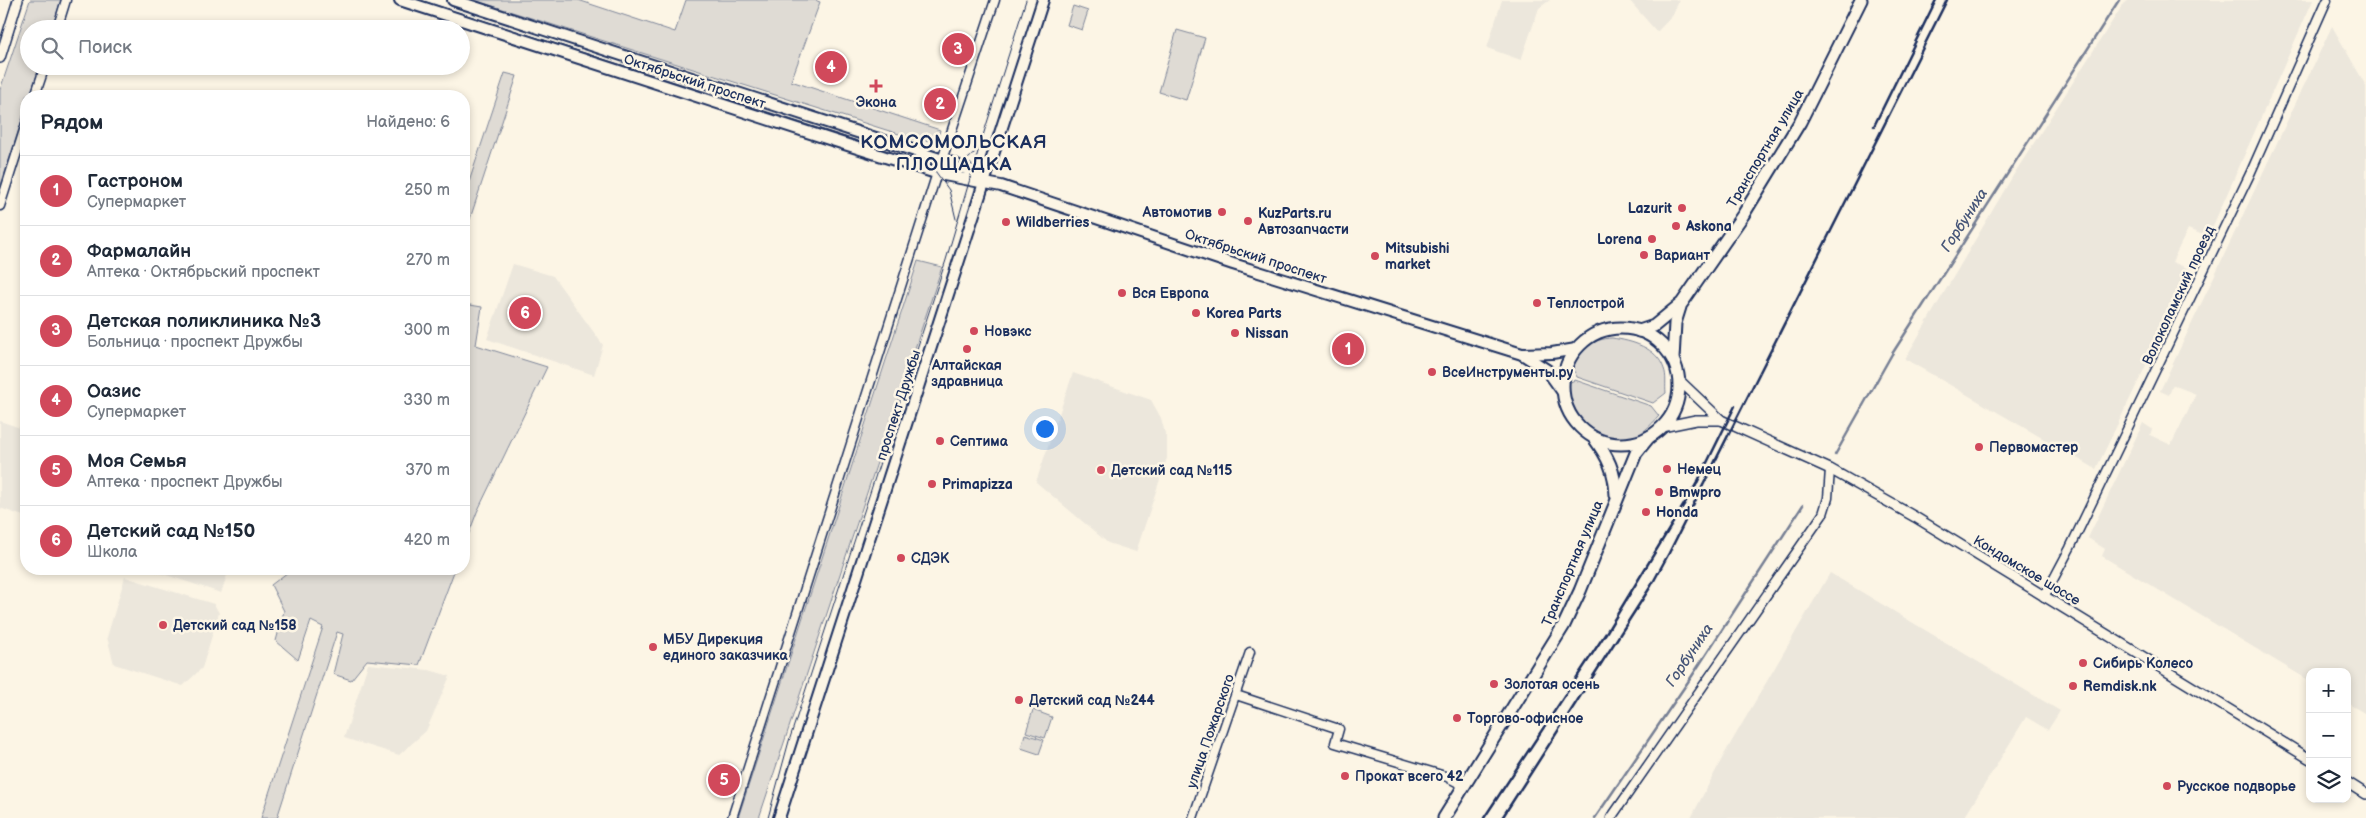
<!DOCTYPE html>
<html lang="ru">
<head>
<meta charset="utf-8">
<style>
	:root { --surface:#fff; --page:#f2f2f3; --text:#1f2937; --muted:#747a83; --line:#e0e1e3; --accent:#d1495b }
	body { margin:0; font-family:"Balsamiq Sans",sans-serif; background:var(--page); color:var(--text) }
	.controls { position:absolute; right:15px; bottom:15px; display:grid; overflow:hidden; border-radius:10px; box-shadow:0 2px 8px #0003 }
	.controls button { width:45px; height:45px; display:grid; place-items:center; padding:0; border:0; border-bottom:1px solid var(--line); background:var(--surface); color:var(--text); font:25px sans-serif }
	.you { position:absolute; left:1044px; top:428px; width:18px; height:18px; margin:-12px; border:4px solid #fff; border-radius:50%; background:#1a73e8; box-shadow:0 0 0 8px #1a73e833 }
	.badge { display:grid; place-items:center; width:32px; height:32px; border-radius:50%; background:var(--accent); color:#fff; font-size:16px; font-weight:700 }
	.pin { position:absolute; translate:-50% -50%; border:2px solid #fff; box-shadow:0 1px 5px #0006 }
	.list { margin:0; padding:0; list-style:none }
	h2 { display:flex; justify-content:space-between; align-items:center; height:65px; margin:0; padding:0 20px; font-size:21px }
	h2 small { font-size:16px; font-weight:400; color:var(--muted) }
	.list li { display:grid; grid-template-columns:32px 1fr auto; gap:15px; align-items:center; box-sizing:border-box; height:70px; padding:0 20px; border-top:1px solid var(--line) }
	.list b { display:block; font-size:19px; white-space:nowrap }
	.list p { margin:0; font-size:16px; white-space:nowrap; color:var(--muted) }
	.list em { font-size:16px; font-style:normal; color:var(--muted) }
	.icon { flex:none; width:28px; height:28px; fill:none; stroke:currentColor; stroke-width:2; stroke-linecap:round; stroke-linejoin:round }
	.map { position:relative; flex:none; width:2366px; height:818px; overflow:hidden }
	.search { position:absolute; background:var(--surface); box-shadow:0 2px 8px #0003; left:20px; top:20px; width:450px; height:55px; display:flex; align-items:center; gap:12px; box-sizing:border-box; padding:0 18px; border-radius:28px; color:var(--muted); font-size:19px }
	.panel { position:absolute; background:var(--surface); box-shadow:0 2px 8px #0003; left:20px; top:90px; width:450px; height:485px; border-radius:20px }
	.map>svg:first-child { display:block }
</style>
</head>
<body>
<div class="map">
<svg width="2366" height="818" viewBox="0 0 2366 818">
	<rect width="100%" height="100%" fill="#fcf5e5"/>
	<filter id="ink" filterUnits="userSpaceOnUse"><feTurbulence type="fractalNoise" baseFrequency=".02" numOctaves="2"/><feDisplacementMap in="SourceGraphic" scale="10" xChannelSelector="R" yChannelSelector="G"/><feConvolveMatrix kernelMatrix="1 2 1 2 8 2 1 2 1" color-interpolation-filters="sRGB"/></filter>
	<g filter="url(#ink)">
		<g fill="#ece7dc">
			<polygon points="1502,0 1550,0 1539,8 1521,60 1487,48"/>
			<polygon points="1629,0 1679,0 1673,15 1657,32"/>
			<polygon points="2126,0 2313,0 2208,237 2188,229 2172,262 2192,270 2096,469 1905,359 2014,174"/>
			<polygon points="2332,26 2366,86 2366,714 2347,703 2347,672 2310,672 2310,681 2102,556 2105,549 2088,538 2143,423 2152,429 2150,435 2171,445 2196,394 2173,385 2169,395 2160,391"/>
			<polygon points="513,264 553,276 603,345 594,375 487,339"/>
			<polygon points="1073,373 1151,400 1161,418 1167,441 1167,458 1136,552 1108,543 1036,482"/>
			<polygon points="0,421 26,430 26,517 0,508"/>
			<polygon points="148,569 229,569 221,593"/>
			<polygon points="1830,573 2060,711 2048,730 2026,717 1964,818 1691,818 1725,753"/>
			<polygon points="125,577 214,604 219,613 202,668 183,686 114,664 107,637"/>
			<polygon points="368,664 429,670 450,676 426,731 399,755 344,738"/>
		</g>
		<g fill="#dfdbd4" stroke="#7d8599">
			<polygon points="30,0 61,0 52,29 29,29 29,66 40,66 30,96 26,96 26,107 0,188 0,90"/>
			<polygon points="474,0 578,0 675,32 686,0 815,0 820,2 791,81 940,130 937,141 918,140"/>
			<polygon points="1073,6 1088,11 1082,30 1067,25"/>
			<polygon points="1177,30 1205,38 1186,100 1159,92"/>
			<polygon points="505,73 517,76 464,237 464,197"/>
			<polygon points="918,261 942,267 759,818 738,818"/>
			<polygon points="464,304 482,307 476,345 547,367 477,512 464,546"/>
			<path d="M 1612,338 C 1631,341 1657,347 1664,369 C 1667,376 1665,386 1666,393 L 1653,403 L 1577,377 L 1571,365 C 1581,348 1593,339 1612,338 Z"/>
			<path d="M 1575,380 L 1651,406 L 1659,416 C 1651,425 1641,436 1628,439 C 1603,444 1575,424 1568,399 C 1567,394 1568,388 1568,383 Z"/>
			<polygon points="292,569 455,569 419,665 367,660 351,680 333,674 343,634 337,632 277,818 261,818 323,627 311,621 298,660 276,641 284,611 271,585"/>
			<polygon points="1033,710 1052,717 1045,738 1026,732"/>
			<polygon points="1025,734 1044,740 1039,754 1021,748"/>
		</g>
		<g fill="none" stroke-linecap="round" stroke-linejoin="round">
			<g stroke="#767f94" stroke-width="2.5">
				<polyline points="1835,455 1892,354 2119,0"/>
				<polyline points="1595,818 1692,676 1803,505"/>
			</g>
			<g stroke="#1b2f5e" stroke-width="11">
				<g id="minor">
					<polyline points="57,29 66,0"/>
					<polyline points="35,96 45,66"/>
					<polyline points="942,160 995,0"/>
					<polyline points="0,206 26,124"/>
					<polyline points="2044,597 2070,548 2250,174 2327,0"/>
					<polyline points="1236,695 1339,729 1335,743 1445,776 1464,786"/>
					<polyline points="732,818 937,173"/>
					<polyline points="1193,818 1250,652"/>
					<polyline points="1611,818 1823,514 1828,498 1830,469"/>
				</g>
			</g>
			<g stroke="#1b2f5e" stroke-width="12">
				<g id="tertiary">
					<polyline points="0,58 18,0"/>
					<polyline points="1679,380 1721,420 1830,469 1915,517 2310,759"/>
					<polyline points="1662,427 1696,420 1721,420"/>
					<polyline points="2347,782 2366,794"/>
				</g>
			</g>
			<g stroke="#1b2f5e" stroke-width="14">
				<g id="secondary">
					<polyline points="400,0 832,140 939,174 1001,186 1233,264 1522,354 1547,370 1562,391"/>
					<polyline points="453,0 952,163 968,170 982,181"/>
					<polyline points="1522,354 1552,353 1576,349"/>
					<polyline points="779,818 1043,0"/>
				</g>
			</g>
			<g stroke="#1b2f5e" stroke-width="15">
				<g id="primary">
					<circle cx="1621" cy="386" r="58"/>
					<polyline points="1639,331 1654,326 1682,303 1743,215 1800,122 1861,0"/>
					<polyline points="1673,359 1675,323 1680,307"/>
					<path d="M 1594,438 C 1608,457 1615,471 1616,495"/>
					<polyline points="1444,818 1564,625 1580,591 1636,453 1649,437"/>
				</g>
			</g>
			<use href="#minor" stroke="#fcf5e5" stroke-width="8"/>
			<use href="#tertiary" stroke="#fcf5e5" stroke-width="9"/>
			<use href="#secondary" stroke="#fcf5e5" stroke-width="10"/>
			<use href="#primary" stroke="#fcf5e5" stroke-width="11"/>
			<g stroke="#1b2f5e" stroke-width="1">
				<path d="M 420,0 L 932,165 C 950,168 967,165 977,149"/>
				<polyline points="930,164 949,190 956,219"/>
				<polyline points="768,818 789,741 946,260 980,145 1026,0"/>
			</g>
			<g stroke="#1b2f5e" stroke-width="2.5">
				<polyline points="1874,126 1936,0"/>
				<polyline points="1694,489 1735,406"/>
				<polyline points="1484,818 1606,633 1697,483"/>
				<polyline points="1502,818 1651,586 1669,553 1947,0"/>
			</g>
		</g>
	</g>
	<g fill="#d1495b" stroke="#fcf5e5" stroke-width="2">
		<path d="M873.5 78.5h5v5h5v5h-5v5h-5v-5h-5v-5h5z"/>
		<circle cx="1682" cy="208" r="5"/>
		<circle cx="1222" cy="212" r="5"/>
		<circle cx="1248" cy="221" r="5"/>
		<circle cx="1006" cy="222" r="5"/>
		<circle cx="1676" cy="226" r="5"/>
		<circle cx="1652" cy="239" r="5"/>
		<circle cx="1644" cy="255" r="5"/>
		<circle cx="1375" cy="256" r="5"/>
		<circle cx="1122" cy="293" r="5"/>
		<circle cx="1537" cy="303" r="5"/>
		<circle cx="1196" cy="313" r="5"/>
		<circle cx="974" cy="331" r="5"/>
		<circle cx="1235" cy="333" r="5"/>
		<circle cx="967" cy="349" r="5"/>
		<circle cx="1432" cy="372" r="5"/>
		<circle cx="940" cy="441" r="5"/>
		<circle cx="1979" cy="447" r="5"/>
		<circle cx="1667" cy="469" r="5"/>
		<circle cx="1101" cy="470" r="5"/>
		<circle cx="932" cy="484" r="5"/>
		<circle cx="1659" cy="492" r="5"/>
		<circle cx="1646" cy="512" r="5"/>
		<circle cx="901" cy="558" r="5"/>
		<circle cx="163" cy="625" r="5"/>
		<circle cx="653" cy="647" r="5"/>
		<circle cx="2083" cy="663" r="5"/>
		<circle cx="1494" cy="684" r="5"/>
		<circle cx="2073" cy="686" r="5"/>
		<circle cx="1019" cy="700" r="5"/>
		<circle cx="1457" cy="718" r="5"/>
		<circle cx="1345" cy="776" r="5"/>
		<circle cx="2167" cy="786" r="5"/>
	</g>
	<g text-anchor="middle" stroke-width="5" stroke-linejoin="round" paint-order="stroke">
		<g font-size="14" fill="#1b2f5e" stroke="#fcf5e5">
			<text transform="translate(695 81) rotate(18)" y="5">Октябрьский проспект</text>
			<text transform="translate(1765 148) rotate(-59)" y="5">Транспортная улица</text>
			<text transform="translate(1256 256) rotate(18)" y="5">Октябрьский проспект</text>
			<text transform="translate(2178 295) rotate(-65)" y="5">Волоколамский проезд</text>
			<text transform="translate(898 405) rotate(-72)" y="5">проспект Дружбы</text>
			<text transform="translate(1572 563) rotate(-67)" y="5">Транспортная улица</text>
			<text transform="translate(2027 570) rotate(31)" y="5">Кондомское шоссе</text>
			<text transform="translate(1210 731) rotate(-71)" y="5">улица Пожарского</text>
		</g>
		<g font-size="14" font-weight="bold" fill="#1b2f5e" stroke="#fcf5e5" text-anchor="start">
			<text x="876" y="107" text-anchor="middle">Экона</text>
			<text x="1672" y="213" text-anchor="end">Lazurit</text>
			<text x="1212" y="217" text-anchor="end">Автомотив</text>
			<text x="1258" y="218">KuzParts.ru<tspan x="1258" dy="16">Автозапчасти</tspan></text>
			<text x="1016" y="227">Wildberries</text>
			<text x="1686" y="231">Askona</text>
			<text x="1642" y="244" text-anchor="end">Lorena</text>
			<text x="1385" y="253">Mitsubishi<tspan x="1385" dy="16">market</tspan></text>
			<text x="1654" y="260">Вариант</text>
			<text x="1132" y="298">Вся Европа</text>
			<text x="1547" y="308">Теплострой</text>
			<text x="1206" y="318">Korea Parts</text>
			<text x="984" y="336">Новэкс</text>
			<text x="1245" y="338">Nissan</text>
			<text x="967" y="370" text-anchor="middle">Алтайская<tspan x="967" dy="16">здравница</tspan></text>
			<text x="1442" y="377">ВсеИнструменты.ру</text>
			<text x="950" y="446">Септима</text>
			<text x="1989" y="452">Первомастер</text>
			<text x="1677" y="474">Немец</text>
			<text x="1111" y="475">Детский сад №115</text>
			<text x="942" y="489">Primapizza</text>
			<text x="1669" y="497">Bmwpro</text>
			<text x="1656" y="517">Honda</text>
			<text x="911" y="563">СДЭК</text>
			<text x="173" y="630">Детский сад №158</text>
			<text x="663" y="644">МБУ Дирекция<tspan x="663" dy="16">единого заказчика</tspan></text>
			<text x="2093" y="668">Сибирь Колесо</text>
			<text x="1504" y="689">Золотая осень</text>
			<text x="2083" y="691">Remdisk.nk</text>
			<text x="1029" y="705">Детский сад №244</text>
			<text x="1467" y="723">Торгово-офисное</text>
			<text x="1355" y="781">Прокат всего 42</text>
			<text x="2177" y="791">Русское подворье</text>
		</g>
		<g font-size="15" font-style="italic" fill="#485779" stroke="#fcf5e5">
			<text transform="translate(1964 220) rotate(-57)" y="5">Горбуниха</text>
			<text transform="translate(1689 655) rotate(-56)" y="5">Горбуниха</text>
		</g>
		<g font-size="19" font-weight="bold" letter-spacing="1" fill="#1b2f5e" stroke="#fcf5e5">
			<text x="954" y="148">КОМСОМОЛЬСКАЯ<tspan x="954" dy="22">ПЛОЩАДКА</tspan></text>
		</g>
	</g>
</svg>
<div class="controls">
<button>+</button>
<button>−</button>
<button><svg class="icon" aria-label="layers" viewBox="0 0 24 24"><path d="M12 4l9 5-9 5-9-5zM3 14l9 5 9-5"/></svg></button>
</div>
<div class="you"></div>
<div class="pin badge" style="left:1348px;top:349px">1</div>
<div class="pin badge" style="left:940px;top:104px">2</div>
<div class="pin badge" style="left:958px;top:49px">3</div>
<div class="pin badge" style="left:831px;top:67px">4</div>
<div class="pin badge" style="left:724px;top:780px">5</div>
<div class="pin badge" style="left:525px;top:313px">6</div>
<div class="search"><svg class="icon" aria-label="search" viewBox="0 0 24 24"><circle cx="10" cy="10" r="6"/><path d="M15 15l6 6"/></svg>Поиск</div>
<section class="panel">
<h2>Рядом<small>Найдено: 6</small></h2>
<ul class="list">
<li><span class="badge">1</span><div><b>Гастроном</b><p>Супермаркет</p></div><em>250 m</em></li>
<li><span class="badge">2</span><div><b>Фармалайн</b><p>Аптека · Октябрьский проспект</p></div><em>270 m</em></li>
<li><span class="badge">3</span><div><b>Детская поликлиника №3</b><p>Больница · проспект Дружбы</p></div><em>300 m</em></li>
<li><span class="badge">4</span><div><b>Оазис</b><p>Супермаркет</p></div><em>330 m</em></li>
<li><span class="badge">5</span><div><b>Моя Семья</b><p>Аптека · проспект Дружбы</p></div><em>370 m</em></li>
<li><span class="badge">6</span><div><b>Детский сад №150</b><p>Школа</p></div><em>420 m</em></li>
</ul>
</section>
</div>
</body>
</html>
